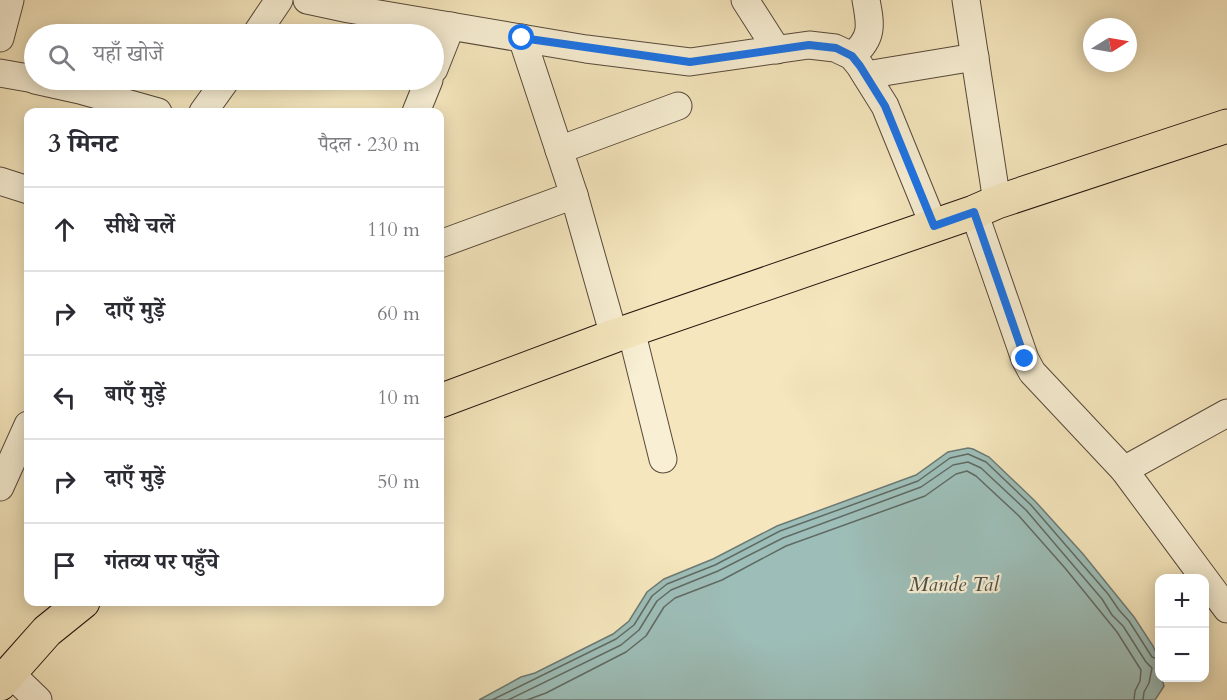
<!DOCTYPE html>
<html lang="hi">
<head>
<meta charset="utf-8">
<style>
	:root { --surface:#fff; --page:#f2f2f3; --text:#2b2b33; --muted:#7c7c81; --line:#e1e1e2 }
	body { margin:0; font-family:Cardo,"Noto Serif Devanagari",serif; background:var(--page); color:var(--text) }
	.controls { position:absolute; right:18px; bottom:18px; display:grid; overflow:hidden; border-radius:12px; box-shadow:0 3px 15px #0003 }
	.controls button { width:54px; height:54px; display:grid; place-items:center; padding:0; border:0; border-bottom:2px solid var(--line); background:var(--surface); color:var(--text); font:30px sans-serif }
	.compass { position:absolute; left:1083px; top:18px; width:54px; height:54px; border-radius:50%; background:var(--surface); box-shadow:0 3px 15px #0003; rotate:79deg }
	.stop { position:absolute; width:18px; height:18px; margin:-14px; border:4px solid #1a73e8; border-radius:50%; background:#fff }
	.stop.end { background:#1a73e8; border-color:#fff; box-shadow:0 2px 6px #0008 }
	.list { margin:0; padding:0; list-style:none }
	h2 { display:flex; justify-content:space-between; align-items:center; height:78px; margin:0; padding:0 24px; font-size:26px }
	h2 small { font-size:20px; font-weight:400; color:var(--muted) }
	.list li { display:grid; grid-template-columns:39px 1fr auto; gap:18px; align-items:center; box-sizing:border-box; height:84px; padding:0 24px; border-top:2px solid var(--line) }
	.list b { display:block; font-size:22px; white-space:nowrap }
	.list em { font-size:20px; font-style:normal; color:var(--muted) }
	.icon { flex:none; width:33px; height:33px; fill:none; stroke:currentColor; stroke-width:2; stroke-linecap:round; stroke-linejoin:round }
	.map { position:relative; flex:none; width:1227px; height:700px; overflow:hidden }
	.search { position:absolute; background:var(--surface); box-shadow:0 3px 15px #0003; left:24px; top:24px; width:420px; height:66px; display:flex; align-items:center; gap:15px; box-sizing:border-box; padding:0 21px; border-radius:33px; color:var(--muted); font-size:22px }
	.panel { position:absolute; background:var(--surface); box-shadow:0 3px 15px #0003; left:24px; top:108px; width:420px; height:498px; border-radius:12px }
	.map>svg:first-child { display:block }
</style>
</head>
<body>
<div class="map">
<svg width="1227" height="700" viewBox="0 0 1227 700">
	<rect width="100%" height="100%" fill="#f5e6bd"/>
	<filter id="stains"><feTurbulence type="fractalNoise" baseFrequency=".00333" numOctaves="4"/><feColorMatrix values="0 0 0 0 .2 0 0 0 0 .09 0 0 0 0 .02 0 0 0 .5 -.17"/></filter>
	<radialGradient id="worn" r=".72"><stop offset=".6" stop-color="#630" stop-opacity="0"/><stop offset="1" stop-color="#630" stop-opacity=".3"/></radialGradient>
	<polygon fill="#9dbeb8" stroke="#6c7a74" stroke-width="1.5" points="968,448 973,449 989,457 1035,501 1083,554 1134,617 1153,646 1159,659 1160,678 1162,678 1164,686 1155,700 479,700 521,677 535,673 613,634 629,621 647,592 664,579 713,559 777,526 916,475 948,452"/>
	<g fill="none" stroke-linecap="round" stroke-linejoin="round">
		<g stroke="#606a63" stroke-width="1.5">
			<polyline points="492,700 616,639 634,625 652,596 667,584 715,565 780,531 918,481 950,458 968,454 986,462 1031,505 1108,594 1119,610 1129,621 1152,657 1160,660"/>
			<polyline points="508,700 621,645 639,630 657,601 671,590 718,571 783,538 921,487 953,465 968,462 981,468 1026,510 1102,599 1112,615 1123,626 1146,662 1152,668 1149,683 1144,692 1143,700"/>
			<polyline points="527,700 546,693 626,652 646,636 664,607 675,598 722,580 786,546 925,496 956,474 967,471 976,476 1019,516 1065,568 1117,632 1141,670 1140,681 1135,691 1134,700"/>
		</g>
		<g stroke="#57493a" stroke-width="29">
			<g id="minor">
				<polyline points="307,0 349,9 586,49 690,62 809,45 835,48 852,56 860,66 885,106 934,226"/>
				<polyline points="745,0 777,50"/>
				<polyline points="966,0 997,202"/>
				<polyline points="256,34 279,0"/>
				<polyline points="0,38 10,0"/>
				<polyline points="522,38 574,195 614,336"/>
				<path d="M 852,56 C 873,38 871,26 866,0"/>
				<polyline points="434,69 451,26"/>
				<polyline points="0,73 34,79"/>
				<polyline points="866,75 975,57"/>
				<polyline points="35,80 80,90 158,112"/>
				<polyline points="203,112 226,80"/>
				<polyline points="416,112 429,80"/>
				<polyline points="559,150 678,106"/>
				<polyline points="0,181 28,190"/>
				<polyline points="974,212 1025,359 1032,372 1124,470 1227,609"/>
				<polyline points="440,244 574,195"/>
				<polyline points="631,330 663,459"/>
				<polyline points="1124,470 1227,413"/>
				<polyline points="0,487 28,425"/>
				<polyline points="10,673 38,700"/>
			</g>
		</g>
		<g stroke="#22150e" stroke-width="35">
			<g id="major">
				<polyline points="440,401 614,336 974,212 997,202 1227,126"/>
				<polyline points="0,684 47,631 83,602"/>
			</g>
		</g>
		<use href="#minor" stroke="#f8efd4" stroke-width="27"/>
		<use href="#major" stroke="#f5e6bd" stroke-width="33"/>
	</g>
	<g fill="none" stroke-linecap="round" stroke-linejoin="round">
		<polyline stroke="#1a73e8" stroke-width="8" points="522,38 690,62 809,45 836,48 852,56 860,66 885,106 934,226 974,212 1025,359"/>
	</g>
	<g text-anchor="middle" stroke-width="4.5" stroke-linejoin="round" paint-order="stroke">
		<g font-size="21" font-style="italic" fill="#4d504a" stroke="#f8efd4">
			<text x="954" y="591">Mande Tal</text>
		</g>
	</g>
	<rect width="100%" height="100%" filter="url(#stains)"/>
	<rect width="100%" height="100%" fill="url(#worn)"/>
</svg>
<div class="controls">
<button>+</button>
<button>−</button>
</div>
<svg class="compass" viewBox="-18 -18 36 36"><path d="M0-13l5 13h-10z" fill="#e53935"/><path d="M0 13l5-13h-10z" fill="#7c7c81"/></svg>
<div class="stop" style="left:522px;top:38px"></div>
<div class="stop end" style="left:1025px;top:359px"></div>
<div class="search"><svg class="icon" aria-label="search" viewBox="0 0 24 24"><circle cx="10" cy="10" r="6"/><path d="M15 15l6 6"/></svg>यहाँ खोजें</div>
<section class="panel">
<h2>3 मिनट<small>पैदल · 230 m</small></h2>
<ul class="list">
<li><svg class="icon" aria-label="ahead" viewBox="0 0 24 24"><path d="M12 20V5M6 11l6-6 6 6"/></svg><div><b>सीधे चलें</b></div><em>110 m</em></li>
<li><svg class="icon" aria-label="right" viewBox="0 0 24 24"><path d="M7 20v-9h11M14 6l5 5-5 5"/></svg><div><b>दाएँ मुड़ें</b></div><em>60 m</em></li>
<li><svg class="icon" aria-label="left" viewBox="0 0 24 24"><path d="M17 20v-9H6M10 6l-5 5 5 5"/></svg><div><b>बाएँ मुड़ें</b></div><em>10 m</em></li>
<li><svg class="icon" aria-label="right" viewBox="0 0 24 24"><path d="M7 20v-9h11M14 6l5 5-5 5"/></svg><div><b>दाएँ मुड़ें</b></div><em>50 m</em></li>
<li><svg class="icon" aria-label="arrive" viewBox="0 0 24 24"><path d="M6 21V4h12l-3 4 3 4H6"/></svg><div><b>गंतव्य पर पहुँचे</b></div></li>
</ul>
</section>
</div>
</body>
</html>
